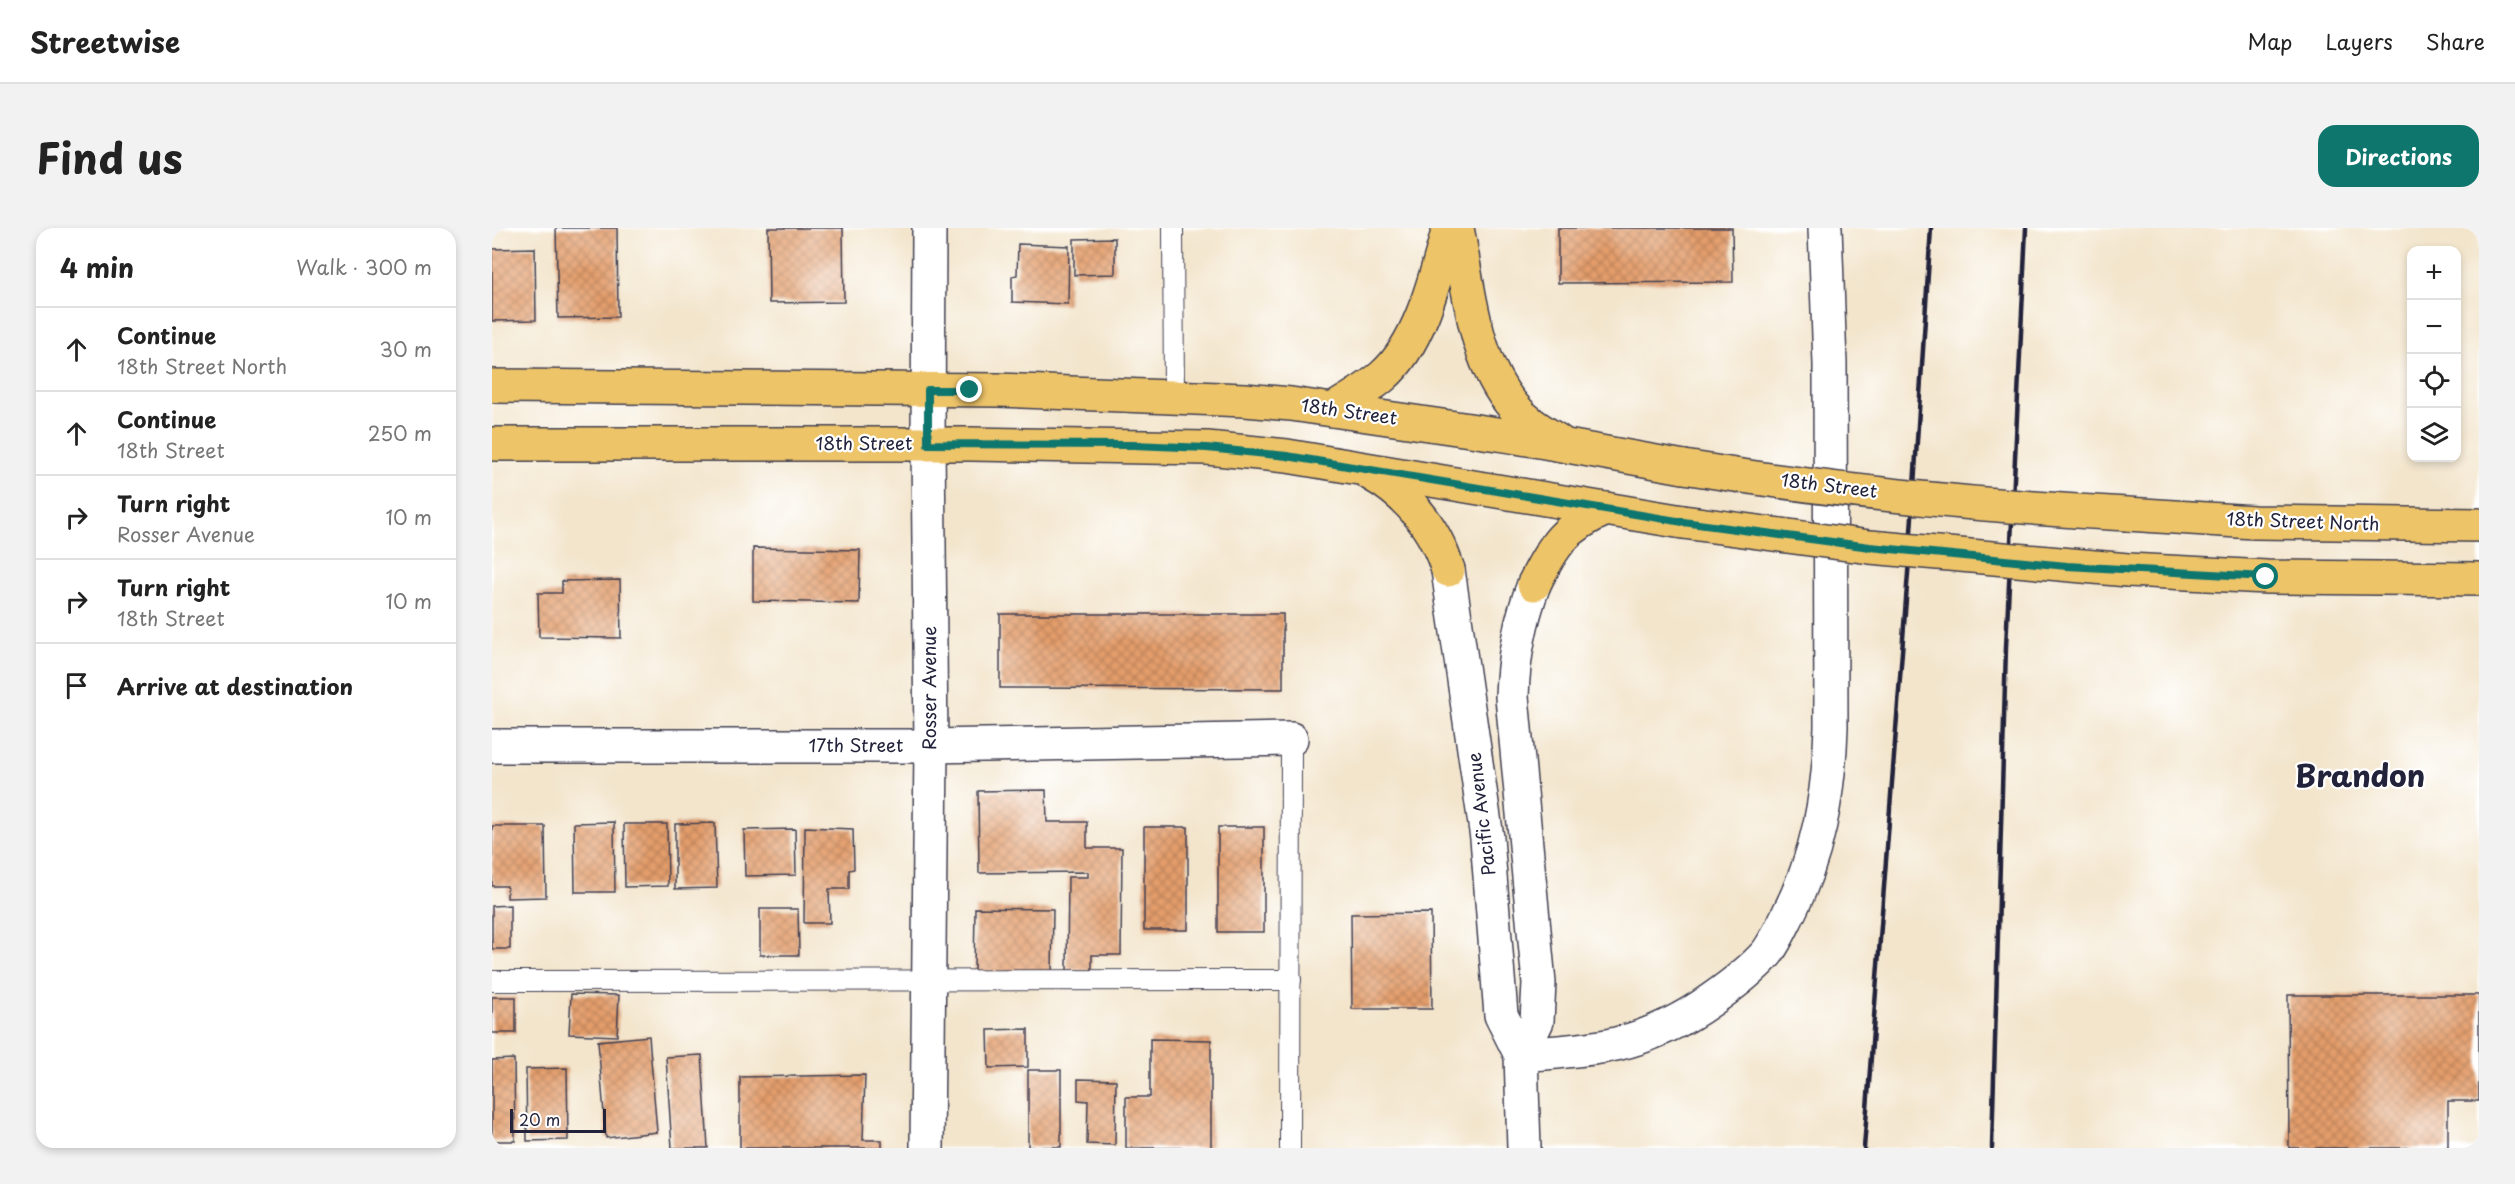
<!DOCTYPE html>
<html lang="en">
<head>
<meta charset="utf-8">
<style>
	:root { --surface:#fff; --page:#f2f2f2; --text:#222; --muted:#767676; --line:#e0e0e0; --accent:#0f766e }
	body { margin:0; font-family:"Playpen Sans",sans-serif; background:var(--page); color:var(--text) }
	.controls { position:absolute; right:18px; top:18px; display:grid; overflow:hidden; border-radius:12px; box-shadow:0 3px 9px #0003 }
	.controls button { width:54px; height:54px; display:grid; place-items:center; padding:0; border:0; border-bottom:2px solid var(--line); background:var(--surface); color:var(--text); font:30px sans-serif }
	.scale { position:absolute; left:18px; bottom:15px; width:96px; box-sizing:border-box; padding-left:6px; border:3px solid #22223b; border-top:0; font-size:16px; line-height:21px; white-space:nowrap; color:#22223b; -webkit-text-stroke:4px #fff; paint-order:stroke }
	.stop { position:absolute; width:18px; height:18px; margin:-14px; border:4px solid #0f766e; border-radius:50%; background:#fff }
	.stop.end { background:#0f766e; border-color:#fff; box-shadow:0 2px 6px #0008 }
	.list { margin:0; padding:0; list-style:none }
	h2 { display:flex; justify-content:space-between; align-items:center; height:78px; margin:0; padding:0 24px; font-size:26px }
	h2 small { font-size:20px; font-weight:400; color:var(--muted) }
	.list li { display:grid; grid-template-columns:39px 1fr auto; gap:18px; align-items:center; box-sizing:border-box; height:84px; padding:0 24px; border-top:2px solid var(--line) }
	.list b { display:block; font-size:22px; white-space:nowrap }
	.list p { margin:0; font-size:20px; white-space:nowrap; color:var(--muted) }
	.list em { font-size:20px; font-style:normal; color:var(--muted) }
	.icon { flex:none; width:33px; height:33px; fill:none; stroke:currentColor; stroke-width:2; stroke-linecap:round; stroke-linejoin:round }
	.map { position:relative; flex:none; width:1987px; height:920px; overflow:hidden; border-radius:18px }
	header { display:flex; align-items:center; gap:36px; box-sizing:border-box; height:84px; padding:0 30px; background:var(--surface); border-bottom:2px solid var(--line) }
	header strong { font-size:28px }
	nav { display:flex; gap:33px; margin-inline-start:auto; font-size:21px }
	.intro { display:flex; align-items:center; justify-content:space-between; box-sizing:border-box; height:144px; padding:0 36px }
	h1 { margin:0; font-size:42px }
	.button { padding:15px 27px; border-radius:18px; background:var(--accent); color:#fff; font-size:21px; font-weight:700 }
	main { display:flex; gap:36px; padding:0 36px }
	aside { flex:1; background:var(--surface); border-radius:18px; box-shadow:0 3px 9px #0003 }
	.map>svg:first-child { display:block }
</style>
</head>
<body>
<header>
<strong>Streetwise</strong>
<nav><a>Map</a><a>Layers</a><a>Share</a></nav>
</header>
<div class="intro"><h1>Find us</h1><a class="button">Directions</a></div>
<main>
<aside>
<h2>4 min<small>Walk · 300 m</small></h2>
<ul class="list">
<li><svg class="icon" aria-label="ahead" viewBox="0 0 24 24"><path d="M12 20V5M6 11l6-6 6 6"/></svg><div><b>Continue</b><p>18th Street North</p></div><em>30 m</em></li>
<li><svg class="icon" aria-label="ahead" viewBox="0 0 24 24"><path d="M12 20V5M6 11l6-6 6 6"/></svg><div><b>Continue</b><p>18th Street</p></div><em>250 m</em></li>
<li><svg class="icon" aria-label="right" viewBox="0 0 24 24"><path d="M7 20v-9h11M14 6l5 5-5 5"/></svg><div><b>Turn right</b><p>Rosser Avenue</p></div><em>10 m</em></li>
<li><svg class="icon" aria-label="right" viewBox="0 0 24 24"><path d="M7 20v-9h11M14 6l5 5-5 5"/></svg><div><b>Turn right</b><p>18th Street</p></div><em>10 m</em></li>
<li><svg class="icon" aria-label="arrive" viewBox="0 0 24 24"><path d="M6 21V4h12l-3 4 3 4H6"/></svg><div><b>Arrive at destination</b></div></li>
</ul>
</aside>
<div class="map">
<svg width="1987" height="920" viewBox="0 0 1987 920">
	<defs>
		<pattern id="building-cross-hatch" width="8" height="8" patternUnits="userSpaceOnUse" patternTransform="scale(1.5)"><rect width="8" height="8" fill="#e49d6b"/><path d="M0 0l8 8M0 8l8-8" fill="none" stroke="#b88059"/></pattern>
	</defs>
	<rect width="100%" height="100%" fill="#fff"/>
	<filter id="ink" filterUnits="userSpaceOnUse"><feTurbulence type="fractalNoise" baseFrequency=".0167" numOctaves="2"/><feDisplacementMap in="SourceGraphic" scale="12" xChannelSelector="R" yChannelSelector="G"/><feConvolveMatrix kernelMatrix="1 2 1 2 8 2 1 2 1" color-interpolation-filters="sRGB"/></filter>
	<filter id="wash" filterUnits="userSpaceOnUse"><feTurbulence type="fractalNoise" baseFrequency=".008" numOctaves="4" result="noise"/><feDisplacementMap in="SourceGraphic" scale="24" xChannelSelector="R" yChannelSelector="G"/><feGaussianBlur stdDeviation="1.35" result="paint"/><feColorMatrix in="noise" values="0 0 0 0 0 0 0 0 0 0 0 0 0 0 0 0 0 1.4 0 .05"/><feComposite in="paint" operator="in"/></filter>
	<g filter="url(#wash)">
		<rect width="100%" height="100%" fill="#f3e5cc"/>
		<g id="blocks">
			<g fill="url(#building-cross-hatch)">
				<polygon points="64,0 125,0 126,89 66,90"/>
				<polygon points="276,0 351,0 352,74 277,75"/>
				<polygon points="1066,0 1240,0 1241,54 1066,55"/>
				<polygon points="623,10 623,46 582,47 582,11"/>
				<polygon points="526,16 577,18 576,76 520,74 520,48 525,47"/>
				<polygon points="43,20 44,92 0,93 0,21"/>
				<polygon points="261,320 368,322 367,375 261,373"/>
				<polygon points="128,352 129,410 47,409 46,365 70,365 70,353"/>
				<polygon points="508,386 791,386 791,461 508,460"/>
				<polygon points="554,562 555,594 595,594 595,620 630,620 629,727 600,727 600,743 575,742 576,649 596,649 596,644 487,645 486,563"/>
				<polygon points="122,594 123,664 83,664 82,595"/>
				<polygon points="223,595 225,660 183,661 183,596"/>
				<polygon points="132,596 175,596 176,658 133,659"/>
				<polygon points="0,598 53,598 54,669 15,670 15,658 0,658"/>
				<polygon points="313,599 361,601 362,641 357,642 357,661 337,661 338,695 312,695"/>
				<rect x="652" y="599" width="44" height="103"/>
				<rect x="726" y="599" width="46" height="105"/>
				<polygon points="303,601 304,647 253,648 252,602"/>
				<polygon points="18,677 18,721 0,721 0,678"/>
				<polygon points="483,680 561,681 560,745 482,744"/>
				<polygon points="268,681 306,681 307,727 268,727"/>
				<polygon points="939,685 940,781 860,781 859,686"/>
				<polygon points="79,766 127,767 125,808 77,806"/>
				<polygon points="1796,767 1987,767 1987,873 1956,873 1956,920 1797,920"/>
				<rect x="0" y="769" width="24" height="36"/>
				<polygon points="536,801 536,839 497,840 496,802"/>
				<polygon points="157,808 165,904 114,910 106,813"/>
				<polygon points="658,811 719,812 719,920 634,920 634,869 658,869"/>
				<polygon points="210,827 216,920 180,920 174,829"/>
				<polygon points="22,831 23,913 0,913 0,832"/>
				<polygon points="75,840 76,912 35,913 34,841"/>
				<rect x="536" y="842" width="33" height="77"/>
				<polygon points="373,847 371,912 390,912 390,920 248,920 248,849"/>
				<polygon points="586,851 624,852 623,917 595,916 596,873 586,872"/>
			</g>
		</g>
	</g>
	<g filter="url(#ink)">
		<use href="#blocks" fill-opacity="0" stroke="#413f51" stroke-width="1.5"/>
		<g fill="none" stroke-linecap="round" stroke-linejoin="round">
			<g stroke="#413f51" stroke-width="22">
				<g id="service">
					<polyline points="681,0 682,168"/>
					<polyline points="0,753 799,752"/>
					<polyline points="798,920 799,511"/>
				</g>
			</g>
			<g stroke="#413f51" stroke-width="36">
				<g id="minor">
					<polyline points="956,342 995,610 1009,787 1029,827 1032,920"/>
					<polyline points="0,518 439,518 799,511"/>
					<path d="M 1029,827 C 1061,824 1093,823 1124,816 C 1158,808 1191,792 1219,772 C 1239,758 1259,743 1275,725 C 1283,714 1289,701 1295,689 C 1326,629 1337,566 1339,499 L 1338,136 L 1333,0"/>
					<path d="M 1029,827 L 1045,793 L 1047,755 L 1020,469 C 1021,430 1028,393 1042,356"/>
				</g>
			</g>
			<g stroke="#413f51" stroke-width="36">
				<polyline id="tertiary" points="435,920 439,518 436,216 437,0"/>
			</g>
			<g stroke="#413f51" stroke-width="36">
				<g id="primary">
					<path d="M 965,0 C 977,59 981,132 1022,179 C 1034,194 1050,203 1066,213"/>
					<polyline points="0,158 506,162 753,172 799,176 1019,208 1192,239"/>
					<path d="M 841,182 C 858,171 876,161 891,148 C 929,115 944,47 957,0"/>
					<polyline points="0,216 479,216 715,220 795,228 1191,294"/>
					<path d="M 879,246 C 918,268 943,300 956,342"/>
					<polyline points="1635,286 1762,294 1987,297"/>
					<polyline points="1636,342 1775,349 1987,351"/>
					<path d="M 1042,356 C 1061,317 1073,299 1114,281"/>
				</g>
			</g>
			<use href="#service" stroke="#fff" stroke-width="20"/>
			<use href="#minor" stroke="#fff" stroke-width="33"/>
			<use href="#tertiary" stroke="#fff" stroke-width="33"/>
			<use href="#primary" stroke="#eec469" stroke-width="33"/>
			<g stroke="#22223b" stroke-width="4.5">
				<polyline points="1372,920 1418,319 1439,0"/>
				<polyline points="1500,920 1514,419 1534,0"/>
			</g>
			<g stroke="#413f51" stroke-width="36" stroke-linecap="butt">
				<g id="primary-bridge">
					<path d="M 1192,239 C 1338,263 1488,278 1635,286"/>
					<polyline points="1191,294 1378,319 1636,342"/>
				</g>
			</g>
			<use href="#primary-bridge" stroke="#eec469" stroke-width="33"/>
		</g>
	</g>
	<g fill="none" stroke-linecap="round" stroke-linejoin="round" filter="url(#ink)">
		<polyline stroke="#0f766e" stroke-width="8" points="478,162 436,162 436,216 641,217 715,220 795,228 1191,294 1378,319 1575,338 1774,349"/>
	</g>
	<g text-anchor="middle" stroke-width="4.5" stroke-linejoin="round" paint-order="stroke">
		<g font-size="18" fill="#22223b" stroke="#fff">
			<text transform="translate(857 184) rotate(8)" y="6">18th Street</text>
			<text x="372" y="222">18th Street</text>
			<text transform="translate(1337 258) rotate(7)" y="6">18th Street</text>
			<text transform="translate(1811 294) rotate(2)" y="6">18th Street North</text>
			<text transform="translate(438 460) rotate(-90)" y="6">Rosser Avenue</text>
			<text x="364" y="524">17th Street</text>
			<text transform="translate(990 586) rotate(-97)" y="6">Pacific Avenue</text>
		</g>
		<g font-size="30" font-weight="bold" fill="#22223b" stroke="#fff">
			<text x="1868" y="559">Brandon</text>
		</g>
	</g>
</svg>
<div class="controls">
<button>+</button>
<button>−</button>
<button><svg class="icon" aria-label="locate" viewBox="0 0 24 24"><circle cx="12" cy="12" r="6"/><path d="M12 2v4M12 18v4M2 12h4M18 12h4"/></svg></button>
<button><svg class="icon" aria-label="layers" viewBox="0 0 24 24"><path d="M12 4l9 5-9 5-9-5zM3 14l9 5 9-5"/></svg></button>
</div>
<div class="scale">20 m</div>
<div class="stop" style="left:1774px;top:349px"></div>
<div class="stop end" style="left:478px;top:162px"></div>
</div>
</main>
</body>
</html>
